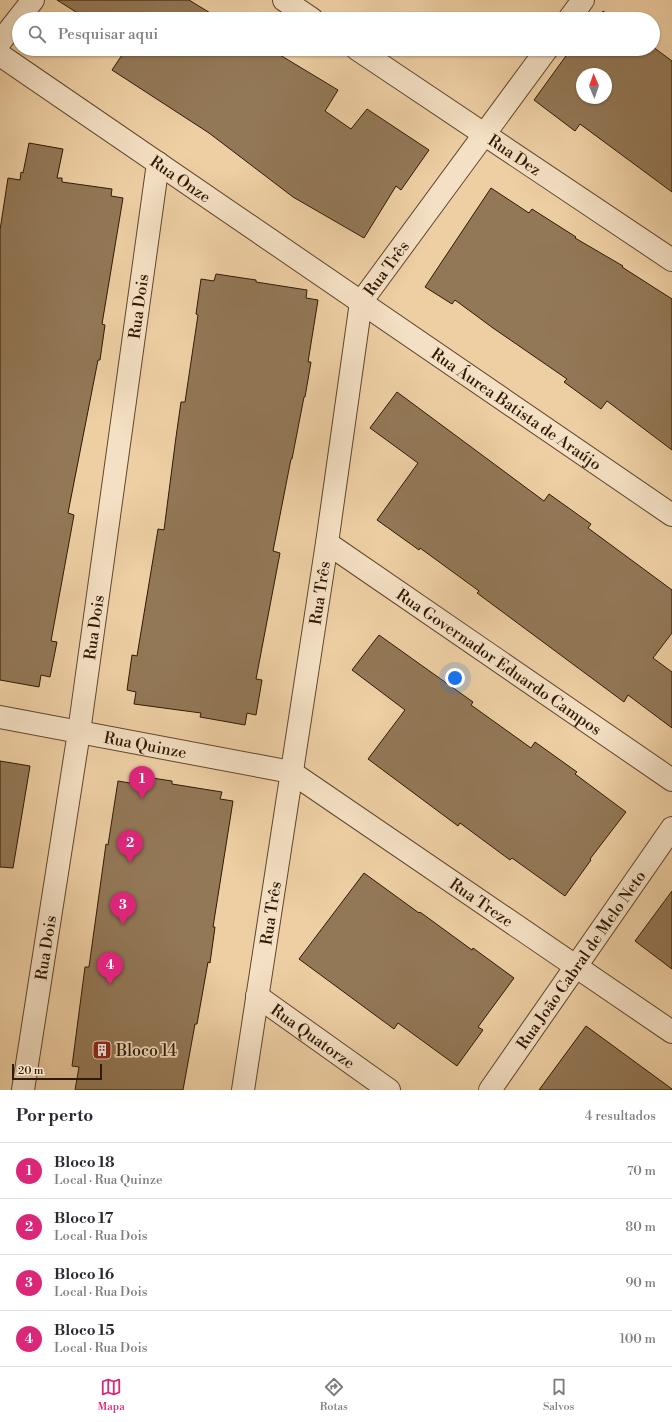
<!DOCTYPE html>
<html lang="pt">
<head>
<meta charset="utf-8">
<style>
	:root { --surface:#fff; --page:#f7f7f7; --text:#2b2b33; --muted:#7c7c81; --line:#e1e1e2; --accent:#db2777 }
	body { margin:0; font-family:"Libre Bodoni",serif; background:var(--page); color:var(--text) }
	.compass { position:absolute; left:576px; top:68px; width:36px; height:36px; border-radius:50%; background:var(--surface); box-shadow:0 1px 3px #0004; rotate:358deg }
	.scale { position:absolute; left:12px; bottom:10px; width:90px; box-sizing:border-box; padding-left:4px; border:2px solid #301903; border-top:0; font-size:11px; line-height:14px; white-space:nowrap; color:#301903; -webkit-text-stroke:3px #f4e0c4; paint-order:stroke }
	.you { position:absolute; left:455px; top:678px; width:14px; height:14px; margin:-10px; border:3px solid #fff; border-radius:50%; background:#1a73e8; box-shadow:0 0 0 6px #1a73e833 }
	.badge { display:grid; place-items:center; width:26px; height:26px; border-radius:50%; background:var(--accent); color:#fff; font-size:13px; font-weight:700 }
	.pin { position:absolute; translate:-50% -33px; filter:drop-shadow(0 1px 2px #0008) }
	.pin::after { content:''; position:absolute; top:21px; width:14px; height:12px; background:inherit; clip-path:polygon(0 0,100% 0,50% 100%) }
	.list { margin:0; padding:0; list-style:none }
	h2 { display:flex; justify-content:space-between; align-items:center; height:52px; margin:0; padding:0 16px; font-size:17px }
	h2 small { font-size:13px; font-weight:400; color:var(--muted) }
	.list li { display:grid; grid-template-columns:26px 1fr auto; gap:12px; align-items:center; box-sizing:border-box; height:56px; padding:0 16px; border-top:1px solid var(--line) }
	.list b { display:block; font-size:15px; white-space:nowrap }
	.list p { margin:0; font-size:13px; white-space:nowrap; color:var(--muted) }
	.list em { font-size:13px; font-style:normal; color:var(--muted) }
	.icon { flex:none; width:22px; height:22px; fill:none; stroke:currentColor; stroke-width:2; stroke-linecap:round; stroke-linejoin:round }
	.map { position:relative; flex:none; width:672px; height:1090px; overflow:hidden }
	.search { position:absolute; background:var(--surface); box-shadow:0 1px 3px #0004; left:12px; right:12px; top:12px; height:44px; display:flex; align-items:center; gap:10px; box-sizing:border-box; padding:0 14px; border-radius:22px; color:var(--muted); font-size:15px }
	.sheet { height:276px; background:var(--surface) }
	nav { display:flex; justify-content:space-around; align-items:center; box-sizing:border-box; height:56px; border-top:1px solid var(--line); background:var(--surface); font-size:11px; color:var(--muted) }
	nav a { display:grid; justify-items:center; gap:2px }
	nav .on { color:var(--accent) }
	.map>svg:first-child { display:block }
</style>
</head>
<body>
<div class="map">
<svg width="672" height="1090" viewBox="0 0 672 1090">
	<rect width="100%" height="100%" fill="#eecfa4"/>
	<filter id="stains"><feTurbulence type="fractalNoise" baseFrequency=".005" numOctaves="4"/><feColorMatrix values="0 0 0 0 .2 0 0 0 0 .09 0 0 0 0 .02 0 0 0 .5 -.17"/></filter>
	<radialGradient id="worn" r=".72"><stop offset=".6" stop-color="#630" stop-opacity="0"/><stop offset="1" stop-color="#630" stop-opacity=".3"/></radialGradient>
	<g fill="#937857" stroke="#301903" fill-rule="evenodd">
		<polygon points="57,0 189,0 220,19 87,19"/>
		<polygon points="603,11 614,19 598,19"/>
		<path d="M 653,47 L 672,61 L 672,192 L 580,124 L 575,131 L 534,100 L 571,49 L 653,49 ZM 582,74 L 606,74 L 606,98 L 582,98 Z"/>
		<polygon points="126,49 270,49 338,90 325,111 351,129 367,109 429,150 401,190 396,186 364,238 293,197 209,133 112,70"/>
		<polygon points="29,143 63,149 57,178 62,178 62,182 112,189 111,196 123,198 102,324 105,325 100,360 98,360 68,513 74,515 51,641 57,642 50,677 41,675 39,687 0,680 0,230 8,178 20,180 21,172 23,173"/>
		<polygon points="491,188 529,213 532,209 576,237 575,238 623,266 622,267 672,299 672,450 607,401 601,409 564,382 567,379 493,328 455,300 452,304 425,287"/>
		<polygon points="216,274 256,280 256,282 307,290 306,298 318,300 308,362 311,362 305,397 304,397 292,459 291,459 273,551 280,553 256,679 262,680 256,715 247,713 245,725 200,717 201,713 134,704 136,692 127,690 132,655 137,656 158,529 164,530 176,437 181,402 185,402 198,315 196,314 201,279 214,281"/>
		<polygon points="397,392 544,501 549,494 591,524 588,528 672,590 672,633 653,658 672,672 672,728 628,695 624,702 477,593 479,591 420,548 419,550 377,520 418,463 370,428"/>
		<polygon points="379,635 473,702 471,705 531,748 535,742 577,772 575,774 626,812 590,859 591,860 565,896 512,858 510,860 460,823 458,826 368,759 405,710 352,670"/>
		<polygon points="0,761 30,766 13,868 0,867"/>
		<polygon points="132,775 172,781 172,784 222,792 220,799 233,801 213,927 215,927 210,963 208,962 197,1024 195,1024 183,1090 75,1090 79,1067 72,1066 85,967 89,967 106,844 108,845 118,781 130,783"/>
		<polygon points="364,873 419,913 420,912 472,950 473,948 514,978 478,1027 483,1030 457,1066 398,1023 394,1029 299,959"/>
		<polygon points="672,891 672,969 635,941"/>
		<polygon points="586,1026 672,1089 672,1090 539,1090"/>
	</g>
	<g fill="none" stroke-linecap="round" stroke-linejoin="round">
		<g stroke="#60462b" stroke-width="24">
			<g id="minor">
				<polyline points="284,0 312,19"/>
				<polyline points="569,19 583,0"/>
				<polyline points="0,42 33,0"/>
				<path id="s1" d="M 357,49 L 672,260"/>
				<path id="s2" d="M 0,55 L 672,515"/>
				<path id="s3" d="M 327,543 L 672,780"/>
				<path id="s4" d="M 0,717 L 291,772 L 672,1032"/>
				<path id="s5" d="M 257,996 L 389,1090"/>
				<path id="s6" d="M 23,1090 L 79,732 L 158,163"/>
				<path id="s7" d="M 243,1090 L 327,543 L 361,302 L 547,49"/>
				<path id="s8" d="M 490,1090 L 672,828"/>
			</g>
		</g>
		<use href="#minor" stroke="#f4e0c4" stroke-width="22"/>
	</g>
	<defs>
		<g id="building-square" transform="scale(1)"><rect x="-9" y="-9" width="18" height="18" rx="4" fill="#8f2418" stroke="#f4e0c4"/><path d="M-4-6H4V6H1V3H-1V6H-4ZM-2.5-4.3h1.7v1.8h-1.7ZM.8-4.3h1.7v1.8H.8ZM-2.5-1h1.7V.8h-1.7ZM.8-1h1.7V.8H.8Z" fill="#fff"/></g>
	</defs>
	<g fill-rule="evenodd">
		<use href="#building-square" x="102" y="1050"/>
	</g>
	<g text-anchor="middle" stroke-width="3.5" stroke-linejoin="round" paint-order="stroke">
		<g font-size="16" fill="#301903" stroke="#f4e0c4">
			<text dy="6" stroke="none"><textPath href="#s1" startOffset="190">Rua Dez</textPath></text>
			<text dy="6" stroke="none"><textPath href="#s2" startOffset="219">Rua Onze</textPath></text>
			<text dy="6" stroke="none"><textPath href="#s7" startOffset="839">Rua Três</textPath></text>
			<text dy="6" stroke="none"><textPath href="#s6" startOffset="792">Rua Dois</textPath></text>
			<text dy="6" stroke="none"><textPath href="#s2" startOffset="626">Rua Áurea Batista de Araújo</textPath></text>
			<text dy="6" stroke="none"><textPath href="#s7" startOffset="503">Rua Três</textPath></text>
			<text dy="6" stroke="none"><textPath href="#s6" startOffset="468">Rua Dois</textPath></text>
			<text dy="6" stroke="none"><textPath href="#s3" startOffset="209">Rua Governador Eduardo Campos</textPath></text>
			<text dy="6" stroke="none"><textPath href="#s4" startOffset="148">Rua Quinze</textPath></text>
			<text dy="6" stroke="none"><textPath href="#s4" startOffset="527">Rua Treze</textPath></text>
			<text dy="6" stroke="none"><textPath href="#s7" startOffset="179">Rua Três</textPath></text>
			<text dy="6" stroke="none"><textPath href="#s6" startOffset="144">Rua Dois</textPath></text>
			<text dy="6" stroke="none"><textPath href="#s8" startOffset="159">Rua João Cabral de Melo Neto</textPath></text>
			<text dy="6" stroke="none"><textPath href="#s5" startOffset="69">Rua Quatorze</textPath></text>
		</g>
		<g font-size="16" fill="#301903" stroke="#f4e0c4" text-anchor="start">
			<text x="116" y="1056">Bloco 14</text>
		</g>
	</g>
	<rect width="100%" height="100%" filter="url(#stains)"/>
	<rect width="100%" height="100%" fill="url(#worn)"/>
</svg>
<svg class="compass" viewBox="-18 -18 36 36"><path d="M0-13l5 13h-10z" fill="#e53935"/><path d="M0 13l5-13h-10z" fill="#7c7c81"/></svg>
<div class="scale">20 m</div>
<div class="you"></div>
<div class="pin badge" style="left:142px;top:799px">1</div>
<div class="pin badge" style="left:130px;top:863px">2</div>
<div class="pin badge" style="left:123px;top:925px">3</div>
<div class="pin badge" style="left:110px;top:985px">4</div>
<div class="search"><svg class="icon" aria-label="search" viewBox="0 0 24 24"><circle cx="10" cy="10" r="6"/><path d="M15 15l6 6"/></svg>Pesquisar aqui</div>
</div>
<section class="sheet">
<h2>Por perto<small>4 resultados</small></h2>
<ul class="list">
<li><span class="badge">1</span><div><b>Bloco 18</b><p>Local · Rua Quinze</p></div><em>70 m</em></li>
<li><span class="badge">2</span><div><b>Bloco 17</b><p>Local · Rua Dois</p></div><em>80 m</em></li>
<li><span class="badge">3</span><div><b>Bloco 16</b><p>Local · Rua Dois</p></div><em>90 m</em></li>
<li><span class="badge">4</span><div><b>Bloco 15</b><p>Local · Rua Dois</p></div><em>100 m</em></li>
</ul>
</section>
<nav>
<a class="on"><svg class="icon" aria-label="map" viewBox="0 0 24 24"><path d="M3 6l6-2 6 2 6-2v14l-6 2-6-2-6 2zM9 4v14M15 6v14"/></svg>Mapa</a>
<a><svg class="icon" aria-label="directions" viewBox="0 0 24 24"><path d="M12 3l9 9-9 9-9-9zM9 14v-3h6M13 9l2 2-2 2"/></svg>Rotas</a>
<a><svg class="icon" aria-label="saved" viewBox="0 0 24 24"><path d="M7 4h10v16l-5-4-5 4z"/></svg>Salvos</a>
</nav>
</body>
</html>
